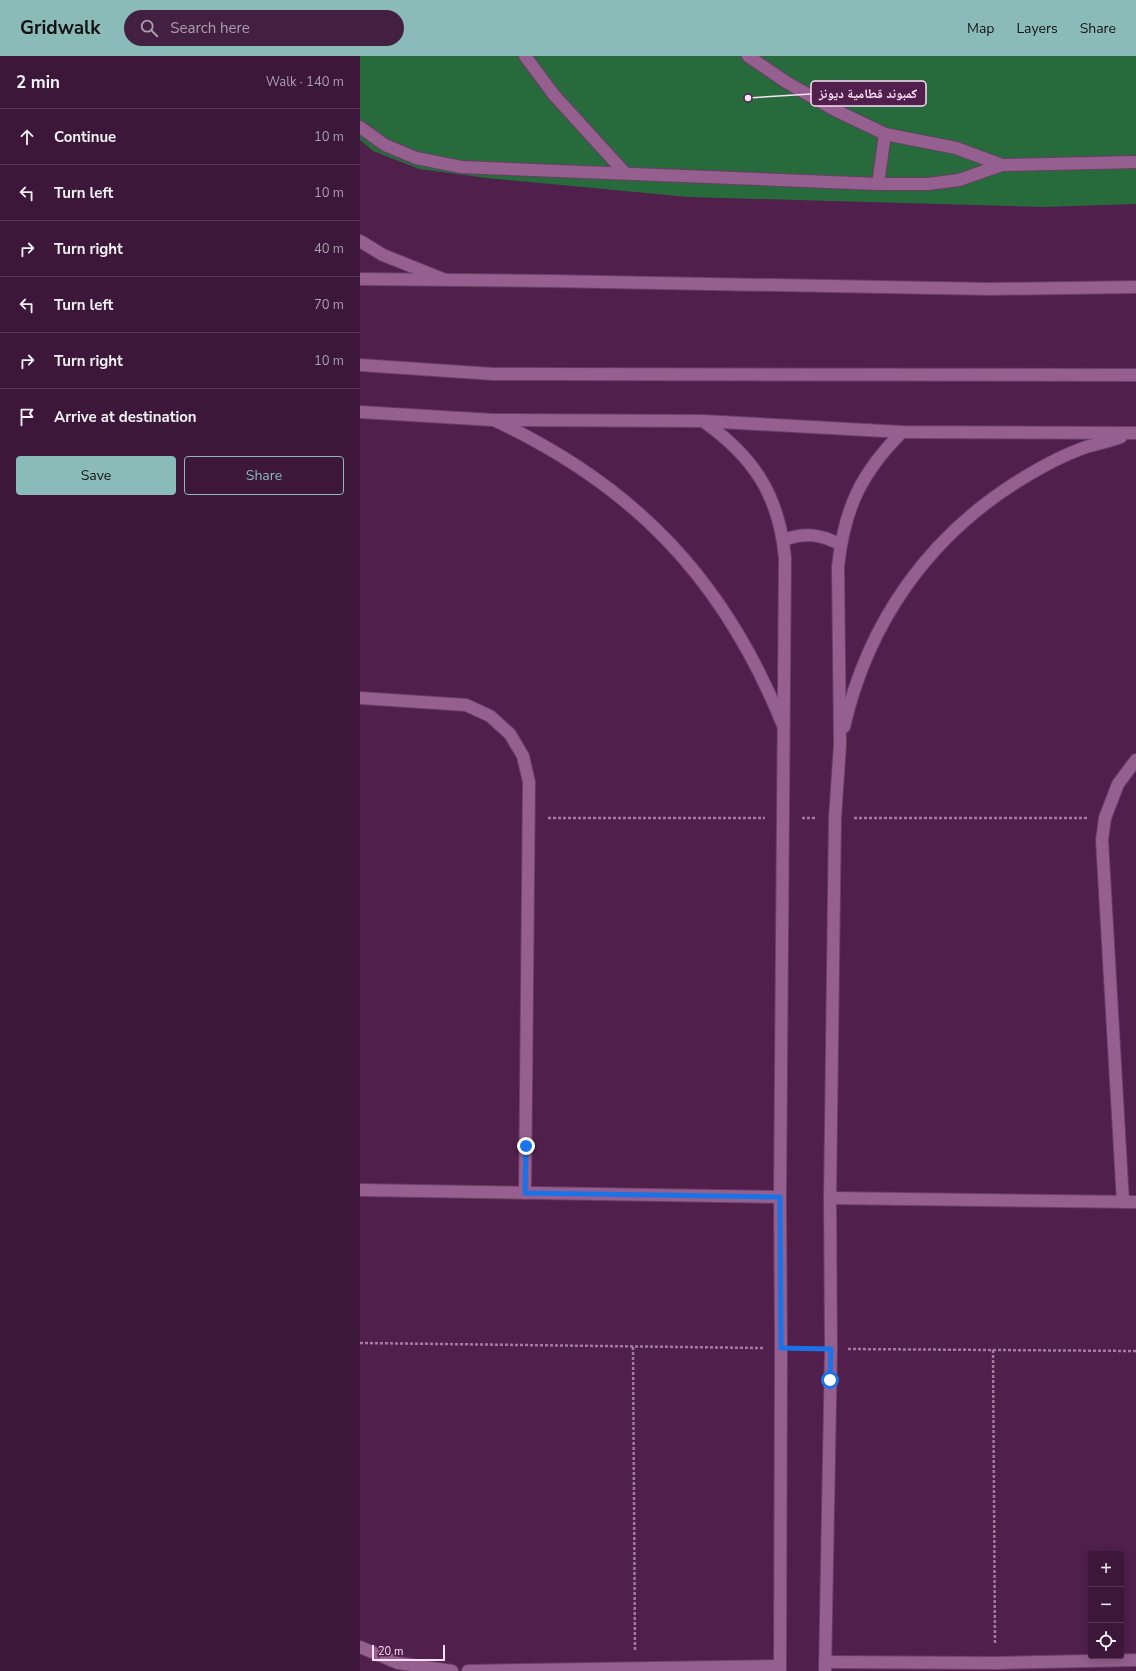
<!DOCTYPE html>
<html lang="en">
<head>
<meta charset="utf-8">
<style>
	:root { --surface:#3c1739; --page:#432041; --text:#f1f3f6; --muted:#ac9fae; --line:#553653; --accent:#8bbbb9 }
	body { margin:0; font-family:"Nunito Sans","Noto Naskh Arabic",sans-serif; background:var(--page); color:var(--text) }
	.controls { position:absolute; right:12px; bottom:12px; display:grid; overflow:hidden; border-radius:4px; box-shadow:0 2px 10px #0003 }
	.controls button { width:36px; height:36px; display:grid; place-items:center; padding:0; border:0; border-bottom:1px solid var(--line); background:var(--surface); color:var(--text); font:20px sans-serif }
	.scale { position:absolute; left:12px; bottom:10px; width:73px; box-sizing:border-box; padding-left:4px; border:2px solid #fee0fa; border-top:0; font-size:11px; line-height:14px; white-space:nowrap; color:#fee0fa; -webkit-text-stroke:3px #501f4c; paint-order:stroke }
	.stop { position:absolute; width:12px; height:12px; margin:-9px; border:3px solid #1a73e8; border-radius:50%; background:#fff }
	.stop.end { background:#1a73e8; border-color:#fff; box-shadow:0 1px 4px #0008 }
	.list { margin:0; padding:0; list-style:none }
	h2 { display:flex; justify-content:space-between; align-items:center; height:52px; margin:0; padding:0 16px; font-size:17px }
	h2 small { font-size:13px; font-weight:400; color:var(--muted) }
	.list li { display:grid; grid-template-columns:26px 1fr auto; gap:12px; align-items:center; box-sizing:border-box; height:56px; padding:0 16px; border-top:1px solid var(--line) }
	.list b { display:block; font-size:15px; white-space:nowrap }
	.list em { font-size:13px; font-style:normal; color:var(--muted) }
	.actions { display:flex; gap:8px; padding:12px 16px }
	.actions a { flex:1; padding:9px 0; border:1px solid var(--accent); border-radius:4px; text-align:center; font-size:14px; color:var(--accent) }
	.actions .main { background:var(--accent); color:#111 }
	.icon { flex:none; width:22px; height:22px; fill:none; stroke:currentColor; stroke-width:2; stroke-linecap:round; stroke-linejoin:round }
	.map { position:relative; flex:none; width:776px; height:1615px; overflow:hidden }
	header { display:flex; align-items:center; gap:24px; box-sizing:border-box; height:56px; padding:0 20px; background:var(--accent); color:#111 }
	header strong { font-size:19px }
	nav { display:flex; gap:22px; margin-inline-start:auto; font-size:14px }
	.search { width:280px; height:36px; background:var(--page); display:flex; align-items:center; gap:10px; box-sizing:border-box; padding:0 14px; border-radius:22px; color:var(--muted); font-size:15px }
	main { display:flex }
	aside { flex:1; background:var(--surface) }
	.map>svg:first-child { display:block }
</style>
</head>
<body>
<header>
<strong>Gridwalk</strong>
<div class="search"><svg class="icon" aria-label="search" viewBox="0 0 24 24"><circle cx="10" cy="10" r="6"/><path d="M15 15l6 6"/></svg>Search here</div>
<nav><a>Map</a><a>Layers</a><a>Share</a></nav>
</header>
<main>
<aside>
<h2>2 min<small>Walk · 140 m</small></h2>
<ul class="list">
<li><svg class="icon" aria-label="ahead" viewBox="0 0 24 24"><path d="M12 20V5M6 11l6-6 6 6"/></svg><div><b>Continue</b></div><em>10 m</em></li>
<li><svg class="icon" aria-label="left" viewBox="0 0 24 24"><path d="M17 20v-9H6M10 6l-5 5 5 5"/></svg><div><b>Turn left</b></div><em>10 m</em></li>
<li><svg class="icon" aria-label="right" viewBox="0 0 24 24"><path d="M7 20v-9h11M14 6l5 5-5 5"/></svg><div><b>Turn right</b></div><em>40 m</em></li>
<li><svg class="icon" aria-label="left" viewBox="0 0 24 24"><path d="M17 20v-9H6M10 6l-5 5 5 5"/></svg><div><b>Turn left</b></div><em>70 m</em></li>
<li><svg class="icon" aria-label="right" viewBox="0 0 24 24"><path d="M7 20v-9h11M14 6l5 5-5 5"/></svg><div><b>Turn right</b></div><em>10 m</em></li>
<li><svg class="icon" aria-label="arrive" viewBox="0 0 24 24"><path d="M6 21V4h12l-3 4 3 4H6"/></svg><div><b>Arrive at destination</b></div></li>
</ul>
<div class="actions"><a class="main">Save</a><a>Share</a></div>
</aside>
<div class="map">
<svg width="776" height="1615" viewBox="0 0 776 1615">
	<rect width="100%" height="100%" fill="#501f4c"/>
	<polygon fill="#276a3b" points="0,0 776,0 776,148 684,151 328,141 126,122 59,113 13,95 0,84"/>
	<g fill="none" stroke-linecap="round" stroke-linejoin="round">
		<g stroke="#693d65" stroke-width="14">
			<g id="minor">
				<polyline points="165,0 194,39 265,117"/>
				<polyline points="388,0 426,26 475,54 525,78 596,92 642,109"/>
				<polyline points="0,71 25,89 56,102 101,111 518,128 568,128 599,124 642,109 776,106"/>
				<polyline points="518,128 525,78"/>
				<polyline points="0,185 23,199 83,223"/>
				<polyline points="0,356 133,364 343,365 542,376 776,377"/>
				<path d="M 136,365 C 276,431 364,524 422,667"/>
				<path d="M 343,365 C 394,401 419,439 425,502 L 420,1141 L 421,1292 L 420,1615"/>
				<path d="M 424,484 C 444,476 461,478 481,489"/>
				<polyline points="0,642 106,649 130,660 150,678 163,700 169,726 165,1137"/>
				<path d="M 484,671 C 508,566 569,480 660,424 C 681,411 703,399 726,391 C 737,388 749,385 761,381"/>
				<polyline points="0,1134 420,1141"/>
				<polyline points="470,1142 776,1146"/>
				<polyline points="763,1146 742,784 745,762 758,728 776,704"/>
				<polyline points="0,1591 38,1607 92,1615"/>
				<polyline points="465,1606 636,1607 776,1604"/>
				<polyline points="108,1615 420,1610"/>
				<path d="M 465,1615 L 471,1293 L 470,1142 L 475,762 L 480,689 L 478,511 C 484,453 501,417 542,376"/>
			</g>
		</g>
		<g stroke="#693d65" stroke-width="14">
			<g id="tertiary">
				<polyline points="0,223 191,225 630,233 776,231"/>
				<polyline points="0,309 133,318 776,319"/>
			</g>
		</g>
		<g stroke="#a37b9f" stroke-width="2.5" stroke-dasharray="3 2" stroke-linecap="butt">
			<polyline points="188,762 405,762"/>
			<polyline points="442,762 457,762"/>
			<polyline points="494,762 727,762"/>
			<polyline points="0,1287 403,1292"/>
			<polyline points="273,1291 275,1595"/>
			<polyline points="438,1292 453,1293"/>
			<polyline points="488,1293 776,1295"/>
			<polyline points="633,1294 635,1589"/>
		</g>
		<use href="#minor" stroke="#956090" stroke-width="12"/>
		<use href="#tertiary" stroke="#956090" stroke-width="12"/>
	</g>
	<g fill="none" stroke-linecap="round" stroke-linejoin="round">
		<polyline stroke="#1a73e8" stroke-width="5" points="166,1090 165,1137 420,1141 421,1292 471,1293 470,1324"/>
	</g>
	<path fill="none" stroke="#fee0fa" stroke-width="1.5" d="M388 42L451 38"/>
	<circle fill="#fee0fa" stroke="#501f4c" stroke-width="1.5" cx="388" cy="42" r="4"/>
	<rect fill="#501f4c" stroke="#fee0fa" stroke-width="1.5" x="451" y="25" width="115" height="25" rx="4"/>
	<g font-size="13" text-anchor="middle" font-weight="bold" fill="#fee0fa">
		<text x="508" y="42">كمبوند قطامية ديونز</text>
	</g>
</svg>
<div class="controls">
<button>+</button>
<button>−</button>
<button><svg class="icon" aria-label="locate" viewBox="0 0 24 24"><circle cx="12" cy="12" r="6"/><path d="M12 2v4M12 18v4M2 12h4M18 12h4"/></svg></button>
</div>
<div class="scale">20 m</div>
<div class="stop" style="left:470px;top:1324px"></div>
<div class="stop end" style="left:166px;top:1090px"></div>
</div>
</main>
</body>
</html>
